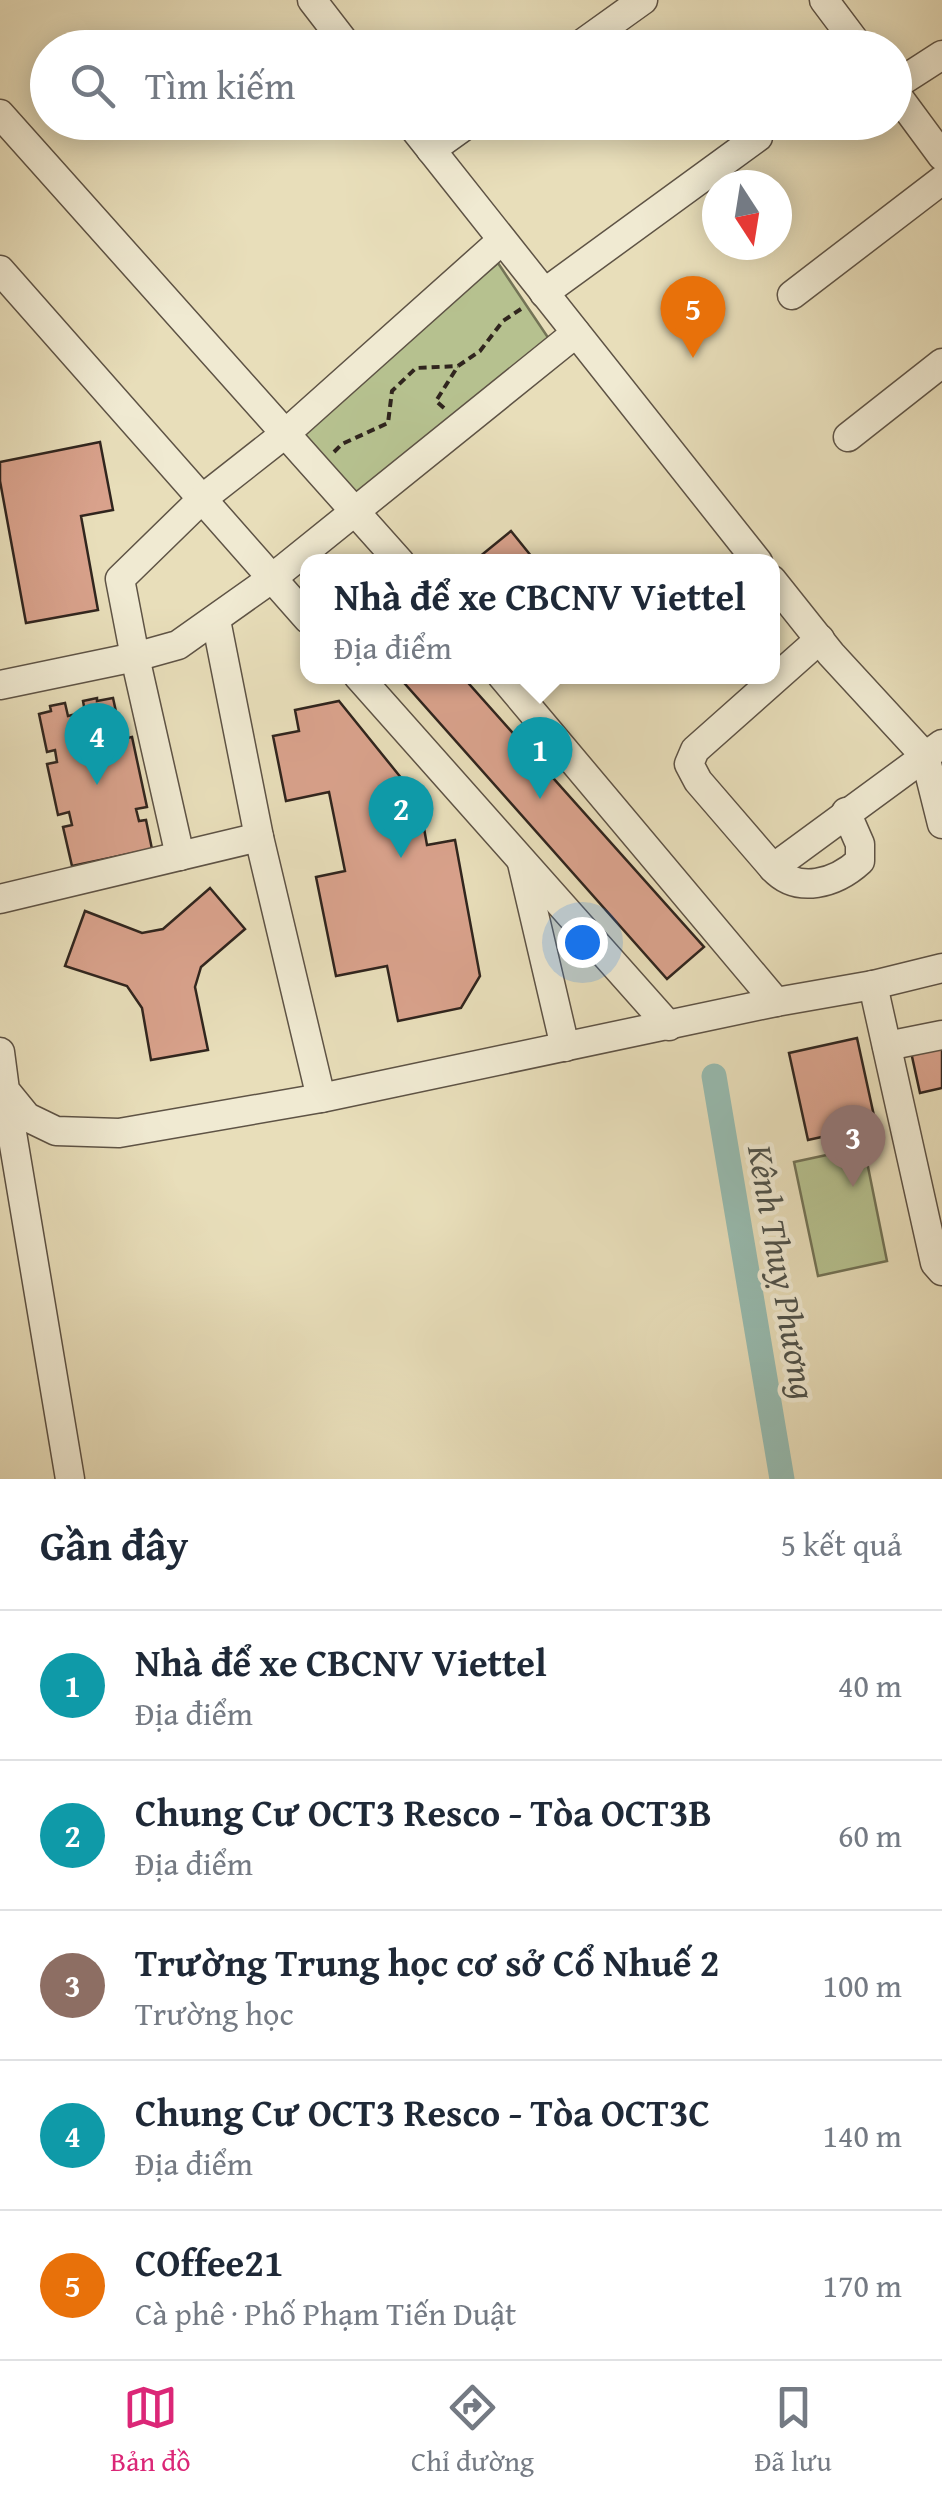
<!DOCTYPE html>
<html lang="vi">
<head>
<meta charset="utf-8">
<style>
	:root { --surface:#fff; --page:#f6f6f7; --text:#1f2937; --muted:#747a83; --line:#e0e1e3; --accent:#db2777 }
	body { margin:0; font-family:"Gentium Book Plus",serif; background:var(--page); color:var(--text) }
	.compass { position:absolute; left:702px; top:170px; width:90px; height:90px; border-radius:50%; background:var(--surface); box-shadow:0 5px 25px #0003; rotate:168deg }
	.you { position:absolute; left:582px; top:942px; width:35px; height:35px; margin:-25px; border:8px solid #fff; border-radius:50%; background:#1a73e8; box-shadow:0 0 0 15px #1a73e833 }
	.badge { display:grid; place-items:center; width:65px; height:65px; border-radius:50%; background:var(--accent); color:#fff; font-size:32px; font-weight:700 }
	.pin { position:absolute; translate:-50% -82px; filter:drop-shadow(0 2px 5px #0008) }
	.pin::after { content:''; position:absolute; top:52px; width:35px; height:30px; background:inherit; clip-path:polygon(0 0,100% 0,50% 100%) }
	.popup { position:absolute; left:300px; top:554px; width:480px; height:130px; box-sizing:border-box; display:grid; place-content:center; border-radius:20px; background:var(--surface); filter:drop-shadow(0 2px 8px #0005); font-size:32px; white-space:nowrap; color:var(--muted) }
	.popup b { font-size:38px; color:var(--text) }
	.popup::after { content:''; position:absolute; left:50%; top:100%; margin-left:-20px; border:20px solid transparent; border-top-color:var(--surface) }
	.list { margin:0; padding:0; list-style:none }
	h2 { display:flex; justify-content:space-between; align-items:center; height:130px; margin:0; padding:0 40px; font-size:42px }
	h2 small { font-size:32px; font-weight:400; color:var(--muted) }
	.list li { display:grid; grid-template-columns:65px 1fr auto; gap:30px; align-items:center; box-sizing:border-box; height:150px; padding:0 40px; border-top:2px solid var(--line) }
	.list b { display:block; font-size:38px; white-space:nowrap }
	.list p { margin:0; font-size:32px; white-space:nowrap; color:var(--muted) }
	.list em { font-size:32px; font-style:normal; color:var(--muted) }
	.icon { flex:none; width:55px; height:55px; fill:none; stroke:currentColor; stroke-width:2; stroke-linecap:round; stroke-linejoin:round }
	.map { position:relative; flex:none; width:942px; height:1479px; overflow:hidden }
	.search { position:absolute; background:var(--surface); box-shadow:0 5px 25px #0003; left:30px; right:30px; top:30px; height:110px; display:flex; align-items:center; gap:25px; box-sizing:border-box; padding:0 35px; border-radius:55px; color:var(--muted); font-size:38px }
	.sheet { height:880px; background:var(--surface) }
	nav { display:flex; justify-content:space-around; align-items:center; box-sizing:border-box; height:140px; border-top:2px solid var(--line); background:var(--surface); font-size:28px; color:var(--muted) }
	nav a { display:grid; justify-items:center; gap:5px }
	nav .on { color:var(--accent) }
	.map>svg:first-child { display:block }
</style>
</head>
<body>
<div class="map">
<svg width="942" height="1479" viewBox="0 0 942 1479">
	<rect width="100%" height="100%" fill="#e8deba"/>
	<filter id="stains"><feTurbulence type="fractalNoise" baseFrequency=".002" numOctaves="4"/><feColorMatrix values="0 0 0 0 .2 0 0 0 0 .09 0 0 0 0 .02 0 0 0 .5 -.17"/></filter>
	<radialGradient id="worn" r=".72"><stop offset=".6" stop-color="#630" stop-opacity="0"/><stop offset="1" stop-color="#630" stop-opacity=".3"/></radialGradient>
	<g fill="#b6c18f" stroke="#737356" stroke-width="2.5">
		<polygon points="498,263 551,342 355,499 296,431"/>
		<polygon points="864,1147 887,1261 818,1276 794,1162"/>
	</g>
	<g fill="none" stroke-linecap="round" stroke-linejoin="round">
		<polyline stroke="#97bcb1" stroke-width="25" points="714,1076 782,1479"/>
	</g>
	<g fill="#d9a28c" stroke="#30251e" stroke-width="2.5">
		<polygon points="100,442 113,510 81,516 98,610 26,623 0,481 0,462"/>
		<polygon points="511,531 536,562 473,562"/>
		<polygon points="398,676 462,676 704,947 667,979"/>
		<polygon points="97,698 97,701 113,698 122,739 132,737 147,807 136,809 139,821 146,820 152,849 72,866 63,827 72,825 69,812 58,815 47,764 57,762 55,750 47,752 39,714 51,711 50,706 65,703 68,716 85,712 83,701"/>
		<polygon points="339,701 419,800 427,845 455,840 480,976 461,1008 398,1021 387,966 336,976 316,877 345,871 329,792 286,801 273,736 299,731 295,710"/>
		<polygon points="210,888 245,929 201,967 195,987 208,1050 151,1060 142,1008 127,986 65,966 85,911 142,933 163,929"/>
		<polygon points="857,1038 876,1125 808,1140 789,1053"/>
		<polygon points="942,1045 942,1088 920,1093 911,1052"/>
	</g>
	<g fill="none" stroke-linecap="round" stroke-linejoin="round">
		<g stroke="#5e5345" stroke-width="31">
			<g id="minor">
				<polyline points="312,0 349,48"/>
				<polyline points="824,0 860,48"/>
				<polyline points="576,48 643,0"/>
				<polyline points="894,86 942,55"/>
				<polyline points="894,91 942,156"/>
				<polyline points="0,114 400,562"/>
				<polyline points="409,122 758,562"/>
				<polyline points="431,150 470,122"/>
				<polyline points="0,270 308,619"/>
				<polyline points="544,293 758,137"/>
				<polyline points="792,295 942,180"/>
				<polyline points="848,437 942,363"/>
				<polyline points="772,580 831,654 925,756 942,824"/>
				<polyline points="216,620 259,837 321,1098"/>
				<path d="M 820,639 L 695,750 L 689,764 L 698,781 L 773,868 C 798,895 836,883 860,861 L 860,844 L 846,812"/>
				<polyline points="358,676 669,1026"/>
				<polyline points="502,676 776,1002"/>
				<polyline points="0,685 135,657 178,645 271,579 576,333"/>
				<polyline points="180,856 135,657 120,579 202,499 286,433 502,240"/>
				<polyline points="522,863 565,1047"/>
				<polyline points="773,868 942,744"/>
				<polyline points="0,899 259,837"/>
				<polyline points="873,985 935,1263 942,1271"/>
				<polyline points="887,1046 942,1035"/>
				<polyline points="0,1052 5,1090 27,1117 56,1131 119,1133 321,1098 776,1002 873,985 942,968"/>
				<polyline points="5,1091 70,1479"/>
			</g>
		</g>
		<g stroke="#30251e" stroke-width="4" stroke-dasharray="8 5" stroke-linecap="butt">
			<polyline points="444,408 436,401 458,366 480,351 503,321 524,307"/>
			<polyline points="334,452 342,444 388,423 392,391 416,368 458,366"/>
		</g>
		<use href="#minor" stroke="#f0ead2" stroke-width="28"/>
	</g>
	<g text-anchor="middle" stroke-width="9" stroke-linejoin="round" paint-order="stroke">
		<g font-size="35" font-style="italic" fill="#4f524a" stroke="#f0ead2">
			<text transform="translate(782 1272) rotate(80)" y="12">Kênh Thuỵ Phương</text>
		</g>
	</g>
	<rect width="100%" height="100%" filter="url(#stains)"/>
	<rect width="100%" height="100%" fill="url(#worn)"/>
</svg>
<svg class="compass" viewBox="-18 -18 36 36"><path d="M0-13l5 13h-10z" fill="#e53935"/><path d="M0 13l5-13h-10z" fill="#747a83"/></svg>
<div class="you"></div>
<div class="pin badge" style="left:540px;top:799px;background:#0f9aa8">1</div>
<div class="popup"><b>Nhà để xe CBCNV Viettel</b>Địa điểm</div>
<div class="pin badge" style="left:401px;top:858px;background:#0f9aa8">2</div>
<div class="pin badge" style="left:853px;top:1187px;background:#8d6e63">3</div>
<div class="pin badge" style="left:97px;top:785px;background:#0f9aa8">4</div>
<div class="pin badge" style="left:693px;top:358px;background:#e8710a">5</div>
<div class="search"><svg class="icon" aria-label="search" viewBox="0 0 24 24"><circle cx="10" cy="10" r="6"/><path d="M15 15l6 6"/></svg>Tìm kiếm</div>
</div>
<section class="sheet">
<h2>Gần đây<small>5 kết quả</small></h2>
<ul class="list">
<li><span class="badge" style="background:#0f9aa8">1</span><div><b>Nhà để xe CBCNV Viettel</b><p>Địa điểm</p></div><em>40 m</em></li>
<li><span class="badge" style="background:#0f9aa8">2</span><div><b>Chung Cư OCT3 Resco - Tòa OCT3B</b><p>Địa điểm</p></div><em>60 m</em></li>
<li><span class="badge" style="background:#8d6e63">3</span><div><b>Trường Trung học cơ sở Cổ Nhuế 2</b><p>Trường học</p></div><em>100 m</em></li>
<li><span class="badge" style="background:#0f9aa8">4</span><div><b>Chung Cư OCT3 Resco - Tòa OCT3C</b><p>Địa điểm</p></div><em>140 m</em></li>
<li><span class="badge" style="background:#e8710a">5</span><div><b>COffee21</b><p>Cà phê · Phố Phạm Tiến Duật</p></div><em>170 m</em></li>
</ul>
</section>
<nav>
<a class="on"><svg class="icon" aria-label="map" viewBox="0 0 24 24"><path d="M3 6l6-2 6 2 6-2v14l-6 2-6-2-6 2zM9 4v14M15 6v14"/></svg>Bản đồ</a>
<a><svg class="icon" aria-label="directions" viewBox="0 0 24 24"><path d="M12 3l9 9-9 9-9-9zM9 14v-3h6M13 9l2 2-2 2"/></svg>Chỉ đường</a>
<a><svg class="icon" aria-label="saved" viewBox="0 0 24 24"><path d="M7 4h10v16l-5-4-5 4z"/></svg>Đã lưu</a>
</nav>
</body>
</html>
